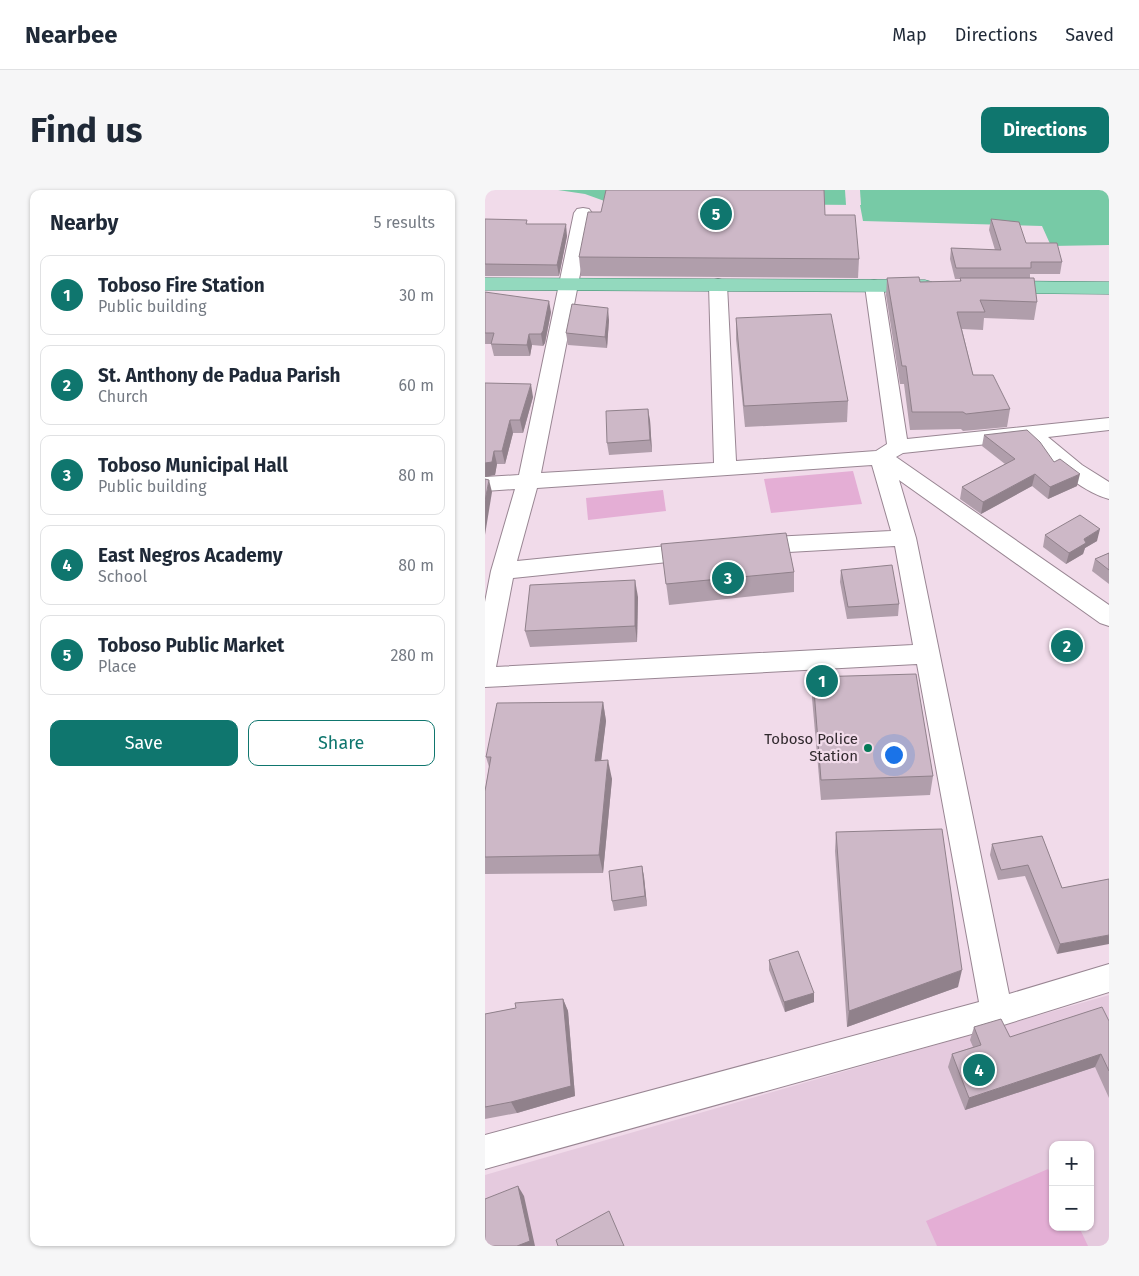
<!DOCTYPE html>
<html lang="en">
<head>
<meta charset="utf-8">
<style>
	:root { --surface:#fff; --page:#f6f6f7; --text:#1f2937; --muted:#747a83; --line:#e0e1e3; --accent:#0f766e }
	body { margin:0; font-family:"Fira Sans",sans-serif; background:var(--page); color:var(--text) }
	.controls { position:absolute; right:15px; bottom:15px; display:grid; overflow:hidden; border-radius:10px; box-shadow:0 1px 4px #0004 }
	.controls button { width:45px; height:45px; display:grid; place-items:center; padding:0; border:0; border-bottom:1px solid var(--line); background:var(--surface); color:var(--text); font:25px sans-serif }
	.you { position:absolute; left:408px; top:564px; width:18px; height:18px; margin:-12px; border:4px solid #fff; border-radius:50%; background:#1a73e8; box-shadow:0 0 0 8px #1a73e833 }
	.badge { display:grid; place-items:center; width:32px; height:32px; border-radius:50%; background:var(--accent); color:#fff; font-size:16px; font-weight:700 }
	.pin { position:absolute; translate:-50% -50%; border:2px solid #fff; box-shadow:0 1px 5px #0006 }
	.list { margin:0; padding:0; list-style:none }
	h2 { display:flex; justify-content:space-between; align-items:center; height:65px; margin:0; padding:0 20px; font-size:21px }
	h2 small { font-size:16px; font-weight:400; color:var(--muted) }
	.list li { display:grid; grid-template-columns:32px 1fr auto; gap:15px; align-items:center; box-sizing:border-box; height:80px; margin:0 10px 10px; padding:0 10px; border:1px solid var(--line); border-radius:10px }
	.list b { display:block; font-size:19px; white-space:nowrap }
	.list p { margin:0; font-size:16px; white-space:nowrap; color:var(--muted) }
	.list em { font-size:16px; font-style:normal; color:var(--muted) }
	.actions { display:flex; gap:10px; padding:15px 20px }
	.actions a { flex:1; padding:11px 0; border:1px solid var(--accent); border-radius:10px; text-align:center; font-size:18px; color:var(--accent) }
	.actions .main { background:var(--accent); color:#fff }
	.map { position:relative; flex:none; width:624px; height:1056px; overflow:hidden; border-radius:10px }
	header { display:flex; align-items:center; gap:30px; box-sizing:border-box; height:70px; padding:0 25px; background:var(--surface); border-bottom:1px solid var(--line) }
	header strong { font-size:24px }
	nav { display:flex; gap:28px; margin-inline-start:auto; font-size:18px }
	.intro { display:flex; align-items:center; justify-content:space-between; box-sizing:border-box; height:120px; padding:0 30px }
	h1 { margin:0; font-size:35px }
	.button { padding:12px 22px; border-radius:10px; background:var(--accent); color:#fff; font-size:18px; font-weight:700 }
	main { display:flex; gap:30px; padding:0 30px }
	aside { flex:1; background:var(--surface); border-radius:10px; box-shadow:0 1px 4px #0004 }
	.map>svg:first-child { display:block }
</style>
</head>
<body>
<header>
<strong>Nearbee</strong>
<nav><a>Map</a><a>Directions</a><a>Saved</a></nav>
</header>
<div class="intro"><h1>Find us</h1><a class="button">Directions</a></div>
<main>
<aside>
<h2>Nearby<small>5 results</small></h2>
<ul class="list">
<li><span class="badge">1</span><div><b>Toboso Fire Station</b><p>Public building</p></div><em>30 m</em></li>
<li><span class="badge">2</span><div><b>St. Anthony de Padua Parish</b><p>Church</p></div><em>60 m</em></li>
<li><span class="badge">3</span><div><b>Toboso Municipal Hall</b><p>Public building</p></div><em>80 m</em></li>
<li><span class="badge">4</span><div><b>East Negros Academy</b><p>School</p></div><em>80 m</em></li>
<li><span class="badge">5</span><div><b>Toboso Public Market</b><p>Place</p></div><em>280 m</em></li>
</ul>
<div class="actions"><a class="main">Save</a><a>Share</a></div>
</aside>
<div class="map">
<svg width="624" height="1056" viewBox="0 0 624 1056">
	<rect width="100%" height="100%" fill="#f1dbea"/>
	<path fill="#e5cade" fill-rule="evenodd" d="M 624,805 L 624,1056 L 0,1056 L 0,985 ZM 568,955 L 605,955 L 605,1037 L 568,1037 Z"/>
	<g fill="#e4aed5">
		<polygon points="368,281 377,314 286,323 279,289"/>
		<polygon points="178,300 181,321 103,330 101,308"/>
		<polygon points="563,979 568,988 568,1037 594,1037 603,1056 452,1056 441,1031"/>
	</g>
	<polygon fill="#77caa6" points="73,0 624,0 624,55 566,56 557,36 378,31 375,15 125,13 100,4"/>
	<polygon fill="#f1dbea" points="360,0 375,0 376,15 361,15"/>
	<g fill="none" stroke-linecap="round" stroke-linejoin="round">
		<g stroke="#998693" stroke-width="2">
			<path id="minor" d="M 98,18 L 104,19 L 107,23 L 56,283 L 229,273 L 224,95 L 226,91 L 233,89 L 240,91 L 242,95 L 251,271 L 391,261 L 402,254 L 380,96 L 382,92 L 389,90 L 396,92 L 398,96 L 422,249 L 624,228 L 624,240 L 563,247 L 597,275 L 624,292 L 624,309 C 594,301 563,270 540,250 L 418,263 L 411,267 L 624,415 L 624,436 L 615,433 L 414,290 L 431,348 L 524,804 L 624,774 L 624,802 L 512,837 L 0,979 L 0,945 L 494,812 L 432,474 L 0,497 L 0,412 L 6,381 L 30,299 L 0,301 L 0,287 L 34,285 L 89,23 L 92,19 ZM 387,275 L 406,341 L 268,348 L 260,350 L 256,356 L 260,362 L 268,364 L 410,356 L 428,455 L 11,477 L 28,388 L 212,369 L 220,367 L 224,361 L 220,355 L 212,353 L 32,371 L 52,298 Z"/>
		</g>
		<g stroke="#428a6f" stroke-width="1">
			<g id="major">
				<polygon points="0,88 440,90 447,92 450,96 447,100 440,102 0,100"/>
				<polygon points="513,91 624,92 624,104 513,103 506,101 503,97 506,93"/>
			</g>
		</g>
		<use href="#minor" fill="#fff" fill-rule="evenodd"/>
		<use href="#major" fill="#93d9be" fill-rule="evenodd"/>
	</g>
	<g fill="#b09eab">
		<polygon points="340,25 374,69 373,88 96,86 94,67"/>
		<polygon points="0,29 43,34 82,46 74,86 0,86"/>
		<polygon points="506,29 541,53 577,72 575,84 545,84 545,88 552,112 549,130 499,128 498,140 477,139 488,185 525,219 522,237 478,241 476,239 425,240 419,194 415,194 401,105 402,88 435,92 475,91 475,89 470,89 465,69 466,58 510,60 504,40"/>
		<polygon points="0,102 66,122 60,153 58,156 47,155 45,166 9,166 6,154 0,154"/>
		<polygon points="251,128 363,211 362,232 260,237 251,149"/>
		<polygon points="124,130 122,158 83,155 81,143"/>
		<polygon points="0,193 48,207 38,243 28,243 20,274 12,274 10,285"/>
		<polygon points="165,230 167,262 124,265 122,253"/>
		<polygon points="499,245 569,272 592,296 563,309 547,296 496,324 475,309 477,297 520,274 497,256"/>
		<polygon points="560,345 612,351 600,358 598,364 581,374 558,357"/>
		<polygon points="176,354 309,382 309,402 184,415"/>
		<polygon points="624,363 624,394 607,381 610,369"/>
		<polygon points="356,380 414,414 413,426 362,429 355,392"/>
		<polygon points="153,407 152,452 45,457 40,441"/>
		<polygon points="328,487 448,586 445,605 336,610 327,508"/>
		<polygon points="118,512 121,531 116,570 127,589 118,683 0,684 0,601 4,577 1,567"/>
		<polygon points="351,642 473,797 362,837 350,661"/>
		<polygon points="557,646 577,698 624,689 572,764 540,686 513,690 505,665 507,654"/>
		<polygon points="157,676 159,687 162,716 129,721 127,711"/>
		<polygon points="284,770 329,803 329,812 300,822 284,780"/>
		<polygon points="78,809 83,821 90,906 32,923 0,929 0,824"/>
		<polygon points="624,831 624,908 610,877 480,920 463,877 467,864 488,857 485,850 489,837 525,847"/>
	</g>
	<g fill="#90818b">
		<polygon points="81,34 82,46 74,86 72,75"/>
		<polygon points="64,111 66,122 60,153 58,156 56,144"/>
		<polygon points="123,118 124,130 122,158 120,147"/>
		<polygon points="44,144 47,155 45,166 42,155"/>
		<polygon points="46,194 48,207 38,243 35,230"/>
		<polygon points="163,219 165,230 167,262 165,250"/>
		<polygon points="25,230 28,243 20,274 17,261"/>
		<polygon points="9,261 12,274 10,285 0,287 0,273"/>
		<polygon points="550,284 547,296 496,324 498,312"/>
		<polygon points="595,284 592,296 563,309 565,297"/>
		<polygon points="4,290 7,302 0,345 0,311"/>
		<polygon points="615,339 612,351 600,358 598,364 581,374 584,363 599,349"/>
		<polygon points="150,390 153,407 152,452 150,436"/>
		<polygon points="118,512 121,531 114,589 110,571"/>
		<polygon points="123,570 127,589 118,683 114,665"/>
		<polygon points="157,676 159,687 162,716 160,706"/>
		<polygon points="624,745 624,754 572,764 575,754"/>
		<polygon points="477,780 473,797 362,837 364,821"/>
		<polygon points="329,803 329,812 300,822 299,812"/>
		<polygon points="78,809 83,821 90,906 32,923 26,912"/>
		<polygon points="616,864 610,877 480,920 484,908"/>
		<polygon points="33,996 39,1006 50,1056 32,1056"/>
	</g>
	<g fill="#cdb8c7" stroke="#90818b">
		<polygon points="121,0 339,0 340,25 370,25 374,69 94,67 103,22 116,22"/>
		<polygon points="0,29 42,30 41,34 81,34 72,75 0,74"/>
		<polygon points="506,29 534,32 541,53 572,53 577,72 546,72 546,78 471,78 466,58 516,60"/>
		<polygon points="434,87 435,92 476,91 475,88 549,88 552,112 495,110 500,122 472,122 488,185 508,185 525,219 481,224 478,222 427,222 421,176 417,176 402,88"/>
		<polygon points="0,102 64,111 58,141 56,144 44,144 42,155 6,154 9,143 0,143"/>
		<polygon points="87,114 123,118 120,147 81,143"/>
		<polygon points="346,124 363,211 259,216 251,128"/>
		<polygon points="0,193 46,194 35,230 25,230 17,261 9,261 7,272 0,273"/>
		<polygon points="163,219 165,250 122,253 121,221"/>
		<polygon points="542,240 555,252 569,272 575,269 595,284 565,297 550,284 498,312 477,297 530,269 499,245"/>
		<polygon points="0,289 4,290 0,311"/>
		<polygon points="595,325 615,339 599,349 601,353 584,363 560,345"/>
		<polygon points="301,343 309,382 181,394 176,354"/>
		<polygon points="624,363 624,380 610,369"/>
		<polygon points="407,375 414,414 363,417 356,380"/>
		<polygon points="150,390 150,436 40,441 45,395"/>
		<polygon points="431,484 448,586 336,590 328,487"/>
		<polygon points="118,512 110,571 123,570 114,665 0,667 0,601 6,567 1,567 12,513"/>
		<polygon points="457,639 477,780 364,821 351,642"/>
		<polygon points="557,646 577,698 624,689 624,745 575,754 543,675 516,680 507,654"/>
		<polygon points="157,676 160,706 127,711 124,681"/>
		<polygon points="313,761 329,803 299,812 284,770"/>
		<polygon points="78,809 86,896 26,912 0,917 0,824 31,818 30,813"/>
		<polygon points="617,817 624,831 624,881 616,864 484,908 467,864 496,855 489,837 516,829 525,847"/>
		<polygon points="33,996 45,1051 32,1056 0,1056 0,1009"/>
		<polygon points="124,1021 139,1056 73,1056 71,1050"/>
	</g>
	<circle fill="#047a57" stroke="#f1dbea" stroke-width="2" cx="383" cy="558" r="5"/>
	<g text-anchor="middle" stroke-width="4.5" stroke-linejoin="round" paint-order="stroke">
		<g font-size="15" fill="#31292e" stroke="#f1dbea" text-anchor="end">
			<text x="373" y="554">Toboso Police<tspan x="373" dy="17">Station</tspan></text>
		</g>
	</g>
</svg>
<div class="controls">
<button>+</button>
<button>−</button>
</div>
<div class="you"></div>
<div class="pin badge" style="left:337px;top:491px">1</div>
<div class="pin badge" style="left:582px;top:456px">2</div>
<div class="pin badge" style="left:243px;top:388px">3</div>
<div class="pin badge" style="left:494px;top:880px">4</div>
<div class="pin badge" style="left:231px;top:24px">5</div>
</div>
</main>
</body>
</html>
